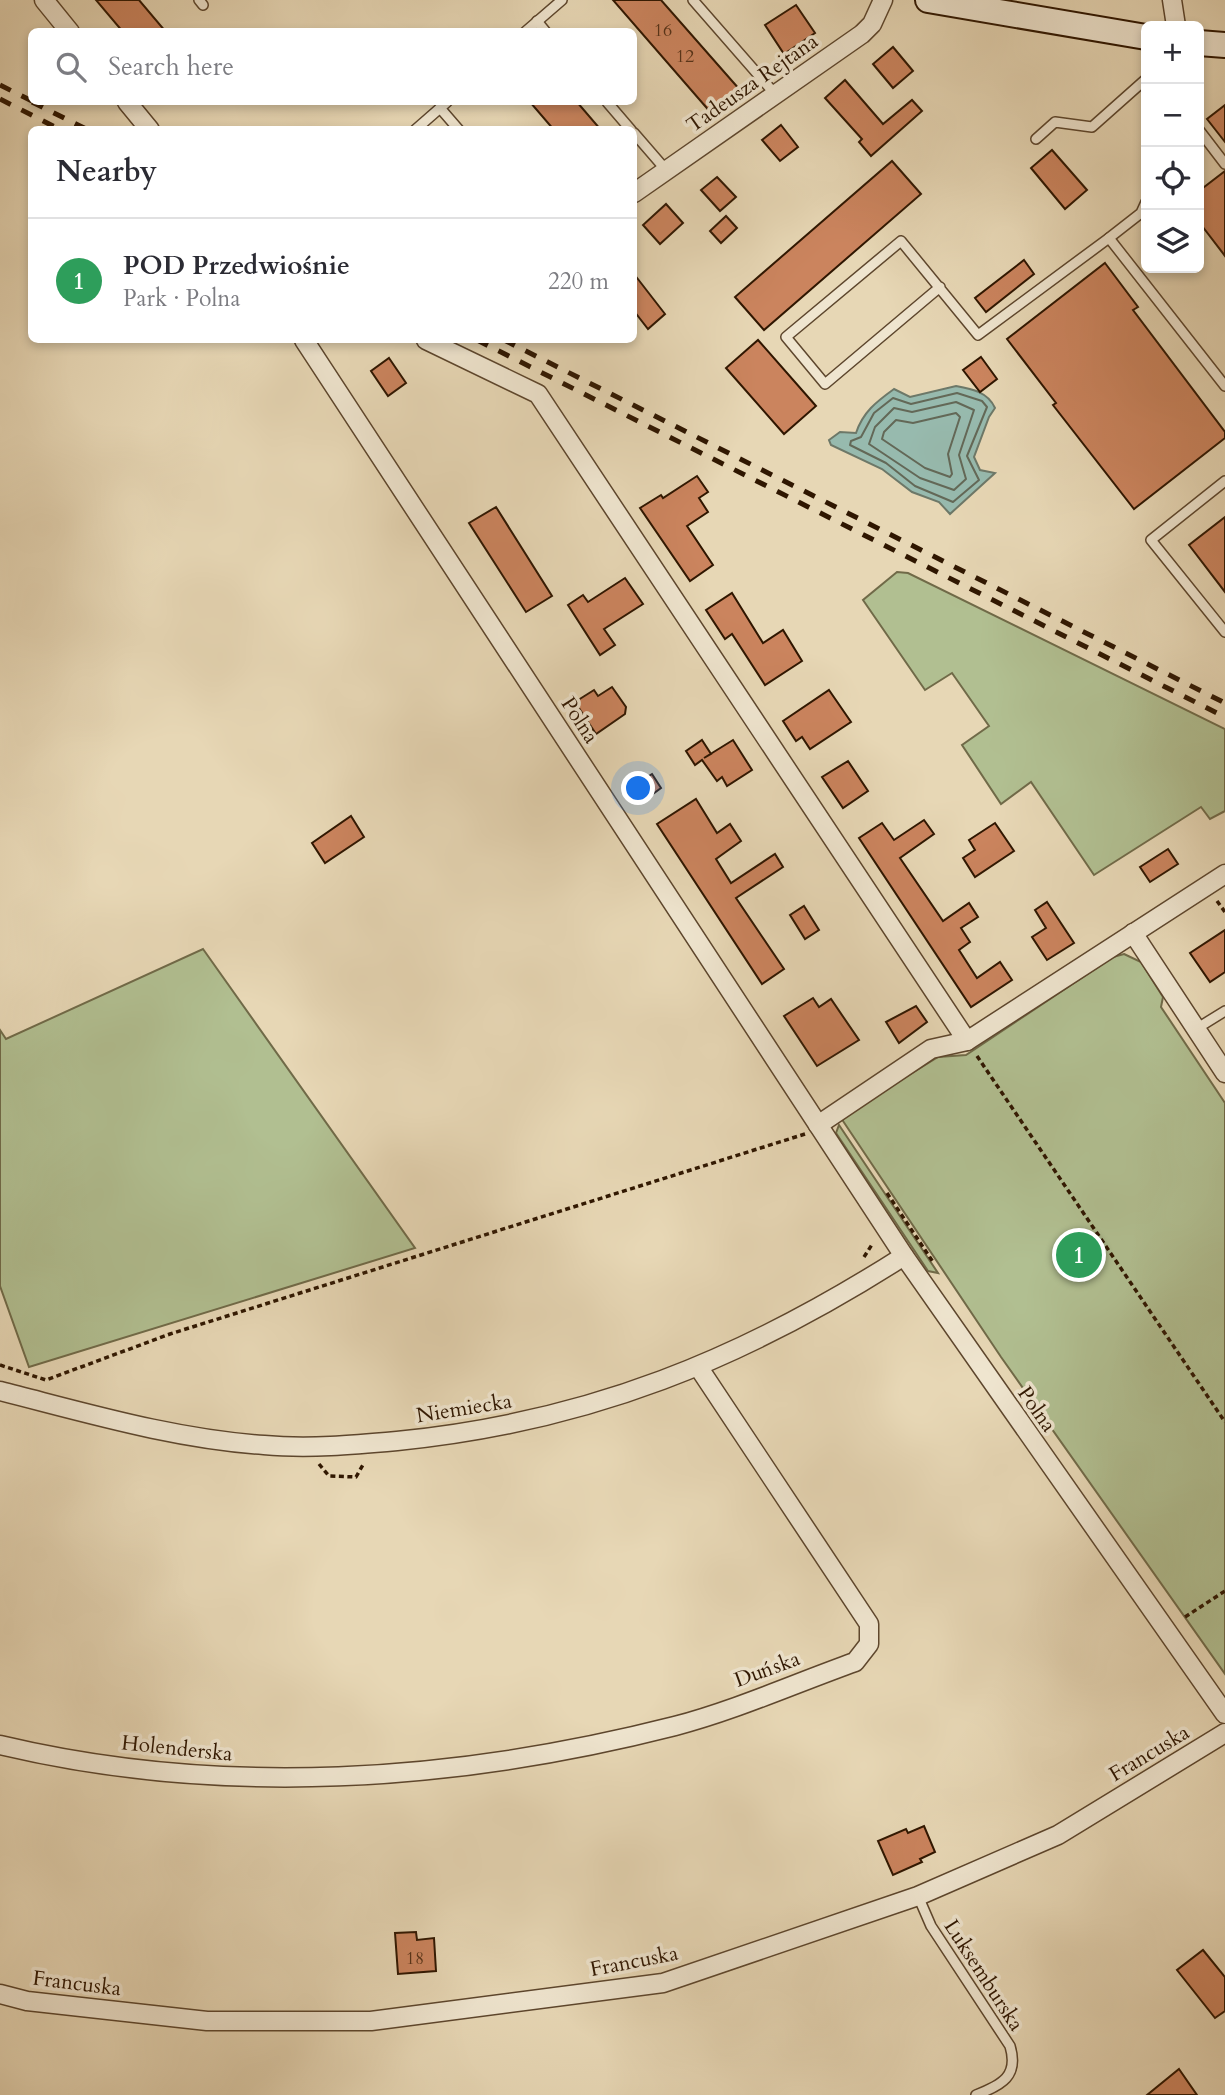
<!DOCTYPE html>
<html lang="en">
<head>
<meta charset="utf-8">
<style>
	:root { --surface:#fff; --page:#f7f7f7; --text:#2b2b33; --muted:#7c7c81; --line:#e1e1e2; --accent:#8f2418 }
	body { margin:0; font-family:Cardo,serif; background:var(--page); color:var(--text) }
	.controls { position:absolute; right:21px; top:21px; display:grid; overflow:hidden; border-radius:10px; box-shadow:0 4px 10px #0003 }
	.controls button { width:63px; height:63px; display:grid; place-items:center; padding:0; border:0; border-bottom:2px solid var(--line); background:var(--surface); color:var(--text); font:35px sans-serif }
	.you { position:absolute; left:639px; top:789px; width:24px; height:24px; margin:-18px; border:5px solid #fff; border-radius:50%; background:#1a73e8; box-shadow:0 0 0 10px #1a73e833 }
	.badge { display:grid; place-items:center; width:46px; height:46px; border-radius:50%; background:var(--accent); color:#fff; font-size:23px; font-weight:700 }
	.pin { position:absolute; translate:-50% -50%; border:4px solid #fff; box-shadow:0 2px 7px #0006 }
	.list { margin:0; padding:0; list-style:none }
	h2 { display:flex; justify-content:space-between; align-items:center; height:91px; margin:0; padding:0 28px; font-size:30px }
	h2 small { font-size:23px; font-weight:400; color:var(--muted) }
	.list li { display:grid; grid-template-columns:46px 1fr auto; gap:21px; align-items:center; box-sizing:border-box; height:126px; padding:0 28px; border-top:2px solid var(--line) }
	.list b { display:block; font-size:26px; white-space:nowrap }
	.list p { margin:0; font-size:23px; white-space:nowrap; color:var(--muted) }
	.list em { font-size:23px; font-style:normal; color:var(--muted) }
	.icon { flex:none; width:38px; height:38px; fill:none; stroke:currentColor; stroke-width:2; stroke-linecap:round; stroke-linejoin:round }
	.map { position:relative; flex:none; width:1225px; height:2095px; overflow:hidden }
	.search { position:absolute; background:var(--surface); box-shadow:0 4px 10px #0003; left:28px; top:28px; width:609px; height:77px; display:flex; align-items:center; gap:18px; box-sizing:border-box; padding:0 24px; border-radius:10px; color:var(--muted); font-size:26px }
	.panel { position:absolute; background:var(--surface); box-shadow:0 4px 10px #0003; left:28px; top:126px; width:609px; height:217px; border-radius:10px }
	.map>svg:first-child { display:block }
</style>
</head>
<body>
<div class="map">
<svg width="1225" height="2095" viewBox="0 0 1225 2095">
	<rect width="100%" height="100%" fill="#e7d7b5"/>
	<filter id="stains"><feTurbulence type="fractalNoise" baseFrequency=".00286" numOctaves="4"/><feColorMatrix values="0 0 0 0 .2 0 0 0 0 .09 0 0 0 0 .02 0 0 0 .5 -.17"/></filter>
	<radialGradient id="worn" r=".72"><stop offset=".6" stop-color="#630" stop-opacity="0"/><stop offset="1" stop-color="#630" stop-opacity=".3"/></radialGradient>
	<g fill="#b1bf91" stroke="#706a48" stroke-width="2">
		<polygon points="897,572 908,573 1225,729 1225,811 1210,819 1201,807 1094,875 1031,782 1001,804 962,745 989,726 952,673 925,690 863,600"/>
		<polygon points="203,949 415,1248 29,1367 0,1286 0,1030 6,1039"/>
		<polygon points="1124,954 1141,962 1163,997 1161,1007 1225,1103 1225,1674 1001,1357 843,1121 843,1116 938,1057 966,1055 1113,957"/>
		<polygon points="839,1125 938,1273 928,1271 836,1133"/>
	</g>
	<path fill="#97baae" stroke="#6d7868" stroke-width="2" d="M 956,386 C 972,389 988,392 995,408 L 989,417 L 974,457 L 980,470 L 995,473 L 950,514 L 939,502 L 912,492 L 882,469 L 831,445 L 829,440 L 840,432 L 856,433 C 863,412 876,402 894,389 L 910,397 Z"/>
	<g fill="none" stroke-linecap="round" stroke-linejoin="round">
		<g stroke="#636857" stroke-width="2">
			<polygon points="957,393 982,401 987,407 967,456 979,480 953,502 915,486 886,463 850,445 851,441 861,437 874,413 893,398 911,404"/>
			<polygon points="956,402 974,410 959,455 966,479 954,490 920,478 869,444 875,427 894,408 912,412"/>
			<polygon points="956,413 960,417 948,454 952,474 950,477 925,468 882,439 884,432 896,420 913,423"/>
		</g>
	</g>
	<g fill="#cb845e" stroke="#2f1600" stroke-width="2">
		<polygon points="96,0 139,0 166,32 123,32"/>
		<polygon points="613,0 661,0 740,90 712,114"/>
		<polygon points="796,5 815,33 784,54 765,25"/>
		<polygon points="893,47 913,71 893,88 873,64"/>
		<polygon points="845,80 883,124 912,100 922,111 871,156 859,142 862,139 825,98"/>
		<polygon points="530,102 577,102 601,130 554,130"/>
		<polygon points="1225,105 1225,142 1207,119"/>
		<polygon points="781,125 798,147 780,161 762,140"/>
		<polygon points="1052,150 1087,190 1065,209 1031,168"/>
		<polygon points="892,161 921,194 764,330 735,297"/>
		<polygon points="1225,171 1225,256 1199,222 1199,191"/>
		<polygon points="717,177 736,197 720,211 701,190"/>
		<polygon points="666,204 683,223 660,244 643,225"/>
		<polygon points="726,216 737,228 721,243 710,231"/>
		<polygon points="1024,260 1034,274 986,312 975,298"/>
		<polygon points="1105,263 1138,307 1133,310 1225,432 1225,438 1134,509 1053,405 1056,403 1007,339"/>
		<polygon points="634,274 665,314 648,329 634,311"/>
		<polygon points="758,340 816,406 784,434 726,368"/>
		<polygon points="981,357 997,379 980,392 963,370"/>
		<polygon points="389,358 406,383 388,396 371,371"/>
		<polygon points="697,476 708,492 699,498 708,512 687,526 713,565 690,581 640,508 661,495 663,498"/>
		<polygon points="496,507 552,596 526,612 469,523"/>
		<polygon points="1225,517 1225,592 1189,545"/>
		<polygon points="625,578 643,604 604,629 615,645 600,655 568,605 583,595 588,602"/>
		<polygon points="732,593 763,643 783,630 802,661 765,685 732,634 725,639 706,610"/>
		<polygon points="612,687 626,707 625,714 596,734 575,702 594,690 598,696"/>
		<polygon points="829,690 851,722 810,749 802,737 796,741 783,721"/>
		<polygon points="702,740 711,754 704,758 733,740 752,770 727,786 722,777 717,781 702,760 695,765 686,751"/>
		<polygon points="848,761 868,791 843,808 822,777"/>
		<polygon points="652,774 661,788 646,799 636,784"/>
		<polygon points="696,799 717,833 730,824 741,841 716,859 731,883 775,854 783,867 736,898 784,969 762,984 657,824"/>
		<polygon points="351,816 364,837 325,863 312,843"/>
		<polygon points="924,820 934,834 900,858 943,921 969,903 978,917 961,928 970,942 959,950 977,978 1000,962 1012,980 971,1007 859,838 882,823 894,840"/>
		<polygon points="995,823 1014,851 975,877 963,858 975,850 969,840"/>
		<polygon points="1168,849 1178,864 1150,882 1140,867"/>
		<polygon points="1047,902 1074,943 1047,960 1032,937 1046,928 1035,910"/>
		<polygon points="804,906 819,930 805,939 790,915"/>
		<polygon points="1225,930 1225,972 1210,982 1190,953"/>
		<polygon points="813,998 819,1007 831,999 859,1040 817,1066 784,1016"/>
		<polygon points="916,1006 927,1022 899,1043 886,1022"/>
		<polygon points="924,1826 935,1852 920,1859 922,1862 893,1875 878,1841 906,1829 908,1833"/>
		<polygon points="416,1932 417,1940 434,1938 436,1971 398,1974 395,1933"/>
		<polygon points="1203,1950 1225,1977 1225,2011 1215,2018 1177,1970"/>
		<polygon points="1179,2069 1197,2095 1147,2095"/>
	</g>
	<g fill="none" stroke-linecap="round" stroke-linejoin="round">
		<g stroke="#5d462d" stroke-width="12">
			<g id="lane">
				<polyline points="199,0 203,5"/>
				<polyline points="693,0 775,94"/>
				<polyline points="537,21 546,32"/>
				<polyline points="525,32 562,0"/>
				<polyline points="607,102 631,130"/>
				<polyline points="440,108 459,130"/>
				<polyline points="415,130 447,102"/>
				<polyline points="1199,130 1225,164"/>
				<polyline points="634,133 666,170"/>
				<polyline points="1036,139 1055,122 1092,127 1146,79"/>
				<polyline points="1109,238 1225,386"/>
				<polyline points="940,287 825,384 786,337 901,241 978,335 1109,238 1141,213 1146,202"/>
				<polyline points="1225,481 1151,540 1225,632"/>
				<polyline points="1196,1029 1225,1011"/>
				<path d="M 918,1896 L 931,1926 L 1010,2046 C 1019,2076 1002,2085 976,2095"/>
			</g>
		</g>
		<g stroke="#5d462d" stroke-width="21">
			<g id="street">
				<polyline points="44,0 70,32"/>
				<polyline points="1172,0 1176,26"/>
				<polyline points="127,102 150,130"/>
				<polyline points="634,193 862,34 872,24 883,0"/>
				<polyline points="304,340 904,1256 1225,1714"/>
				<polyline points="426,340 538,394 967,1041"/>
				<polyline points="1133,933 1225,1073"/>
				<polyline points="818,1125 931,1049 967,1041 1225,874"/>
				<path d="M 0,1391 C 87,1413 174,1439 264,1445 C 308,1449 353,1445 397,1441 C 589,1422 743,1359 904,1256"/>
				<path d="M 0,1745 C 223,1798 455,1782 675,1726 C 736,1710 796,1683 855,1662 L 869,1644 L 869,1624 L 699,1368"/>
				<polyline points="0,1994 27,2001 207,2021 371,2021 663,1983 918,1896 1058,1835 1225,1733"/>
			</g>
		</g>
		<g stroke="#2f1600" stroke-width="28">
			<g id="secondary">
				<polyline points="928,0 1146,37"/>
				<polyline points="1199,43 1225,45"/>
			</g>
		</g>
		<g stroke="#2f1600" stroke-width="3.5" stroke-dasharray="5 3.5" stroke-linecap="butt">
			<polyline points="1217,901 1225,912"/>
			<polyline points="977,1056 1225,1422"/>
			<polyline points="887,1193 933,1262"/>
			<polyline points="864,1257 873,1243"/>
			<polyline points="0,1365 46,1380 170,1334 805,1134"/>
			<polyline points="319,1464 329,1476 356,1477 364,1463"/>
			<polyline points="1185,1617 1225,1591"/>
		</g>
		<use href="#lane" stroke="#efe5cf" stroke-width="9"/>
		<use href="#street" stroke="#efe5cf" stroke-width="18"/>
		<use href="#secondary" stroke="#efe5cf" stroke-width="24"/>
		<g stroke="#2f1600" stroke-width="5" stroke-dasharray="12 12" stroke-linecap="butt">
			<polyline points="0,85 32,101"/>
			<polyline points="0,99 61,130"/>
			<polyline points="32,102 88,130"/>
			<polyline points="477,340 1225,717"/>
			<polyline points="504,340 1225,703"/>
		</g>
	</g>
	<g text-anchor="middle" stroke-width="7" stroke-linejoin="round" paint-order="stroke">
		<g font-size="18" fill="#563218">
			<text x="663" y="36">16</text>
			<text x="685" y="62">12</text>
			<text x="415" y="1964">18</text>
		</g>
		<g font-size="21" fill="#2f1600" stroke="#efe5cf">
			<text transform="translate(752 83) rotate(-35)" y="7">Tadeusza Rejtana</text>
			<text transform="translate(580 720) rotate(57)" y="7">Polna</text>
			<text transform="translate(464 1408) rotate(-9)" y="7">Niemiecka</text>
			<text transform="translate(1037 1409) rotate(55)" y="7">Polna</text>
			<text transform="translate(767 1669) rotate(-20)" y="7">Duńska</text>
			<text transform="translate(177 1748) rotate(6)" y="7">Holenderska</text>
			<text transform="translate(1149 1753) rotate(-31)" y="7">Francuska</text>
			<text transform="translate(634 1961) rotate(-11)" y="7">Francuska</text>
			<text transform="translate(984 1975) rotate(57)" y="7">Luksemburska</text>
			<text transform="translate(77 1983) rotate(7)" y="7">Francuska</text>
		</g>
	</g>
	<rect width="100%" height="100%" filter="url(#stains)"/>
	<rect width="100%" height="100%" fill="url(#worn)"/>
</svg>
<div class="controls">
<button>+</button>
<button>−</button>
<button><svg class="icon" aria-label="locate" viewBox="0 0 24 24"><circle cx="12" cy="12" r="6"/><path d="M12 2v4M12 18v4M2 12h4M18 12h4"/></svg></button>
<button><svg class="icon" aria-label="layers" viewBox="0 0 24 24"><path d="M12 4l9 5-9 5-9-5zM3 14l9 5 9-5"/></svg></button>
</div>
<div class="you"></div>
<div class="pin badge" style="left:1079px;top:1255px;background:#2e9e5b">1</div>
<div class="search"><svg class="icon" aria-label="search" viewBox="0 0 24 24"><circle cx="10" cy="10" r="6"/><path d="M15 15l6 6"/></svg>Search here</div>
<section class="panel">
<h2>Nearby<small></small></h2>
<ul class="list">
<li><span class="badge" style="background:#2e9e5b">1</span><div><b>POD Przedwiośnie</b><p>Park · Polna</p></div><em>220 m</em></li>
</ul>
</section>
</div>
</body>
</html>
